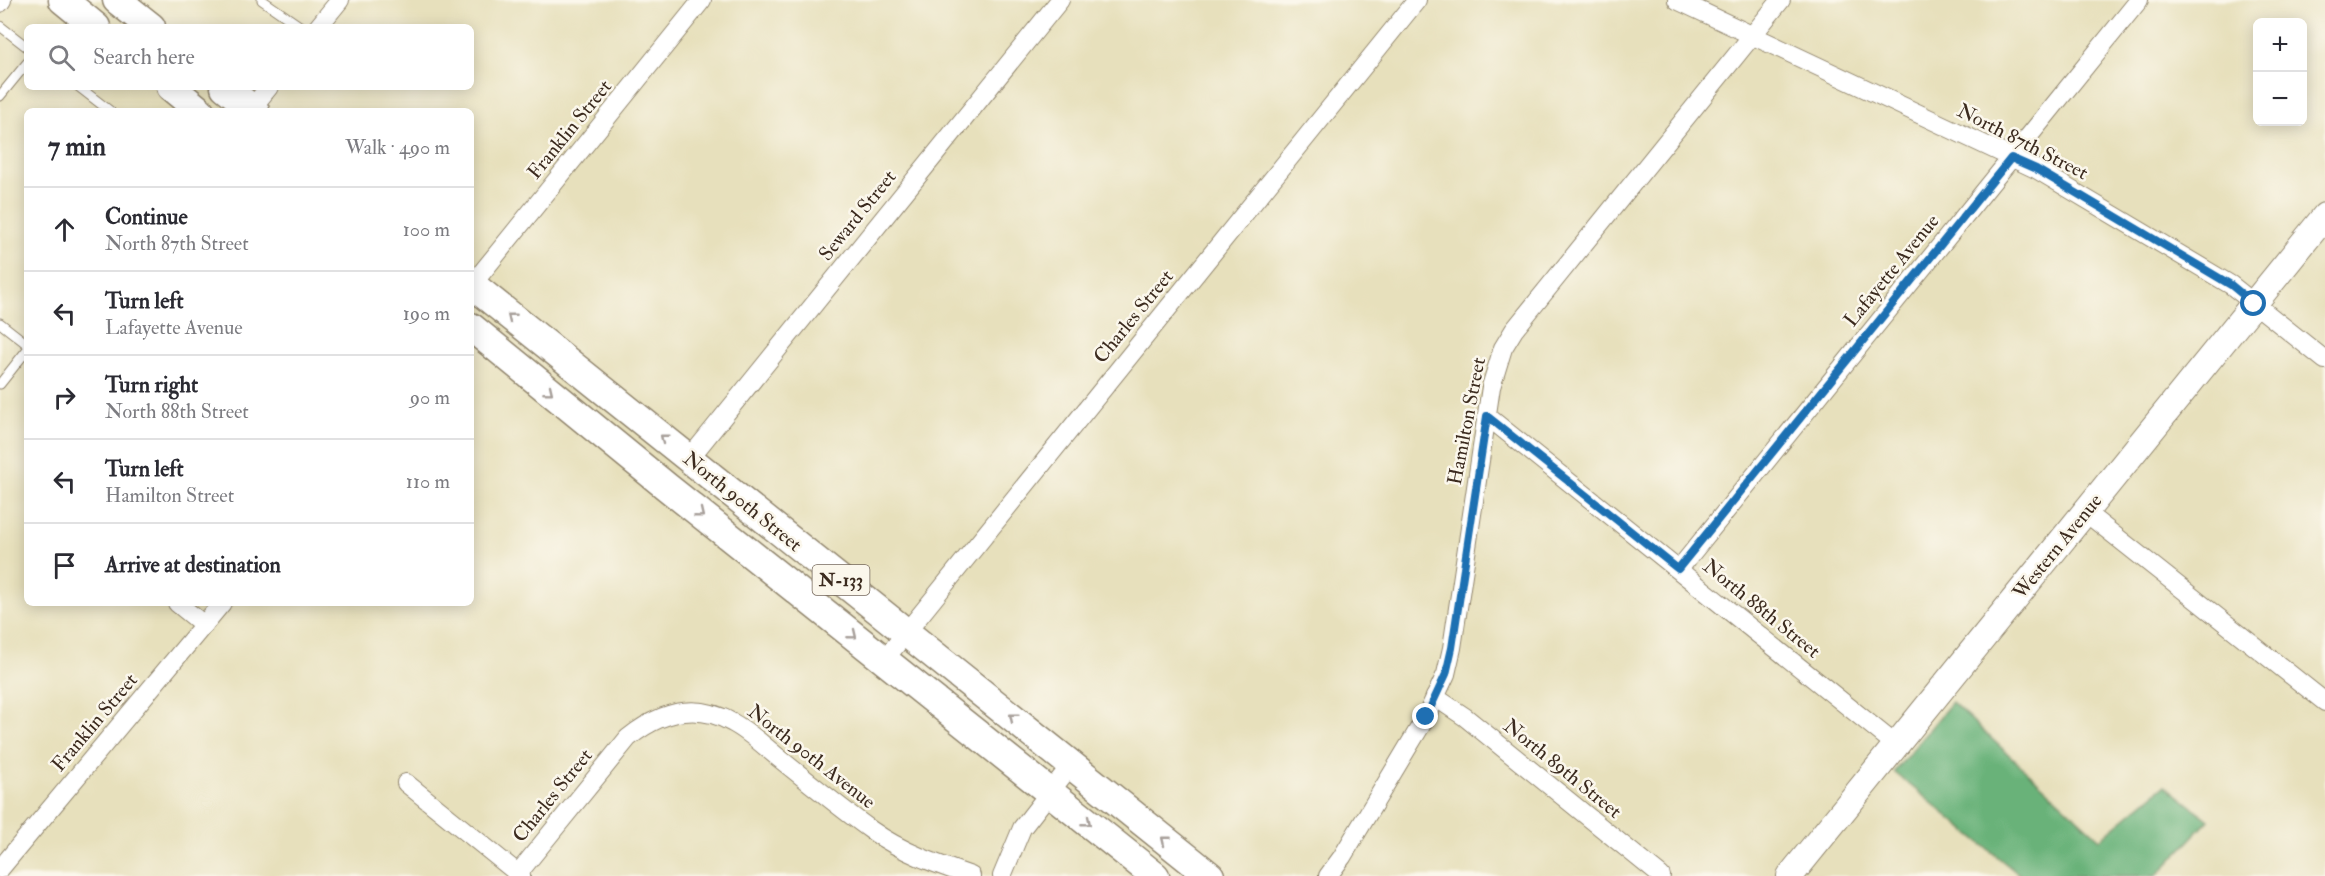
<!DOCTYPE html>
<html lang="en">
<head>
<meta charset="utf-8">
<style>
	:root { --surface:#fff; --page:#f2f2f3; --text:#2b2b33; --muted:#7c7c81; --line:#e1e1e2 }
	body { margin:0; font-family:"IM FELL Double Pica",serif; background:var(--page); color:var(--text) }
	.controls { position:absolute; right:18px; top:18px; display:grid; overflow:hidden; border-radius:9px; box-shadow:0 3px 15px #0003 }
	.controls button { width:54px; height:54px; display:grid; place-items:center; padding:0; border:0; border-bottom:2px solid var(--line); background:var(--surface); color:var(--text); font:30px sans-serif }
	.stop { position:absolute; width:18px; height:18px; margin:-14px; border:4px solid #1f6fb2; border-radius:50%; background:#fff }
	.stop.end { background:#1f6fb2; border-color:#fff; box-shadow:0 2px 6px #0008 }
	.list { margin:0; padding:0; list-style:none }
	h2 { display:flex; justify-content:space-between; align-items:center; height:78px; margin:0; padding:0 24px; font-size:26px }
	h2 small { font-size:20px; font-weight:400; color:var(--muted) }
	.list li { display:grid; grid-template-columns:39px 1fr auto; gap:18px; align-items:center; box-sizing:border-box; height:84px; padding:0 24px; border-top:2px solid var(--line) }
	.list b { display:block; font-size:22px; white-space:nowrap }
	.list p { margin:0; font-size:20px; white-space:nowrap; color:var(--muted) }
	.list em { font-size:20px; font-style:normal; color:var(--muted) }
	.icon { flex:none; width:33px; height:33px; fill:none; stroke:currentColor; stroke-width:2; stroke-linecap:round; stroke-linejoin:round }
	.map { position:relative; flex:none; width:2325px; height:876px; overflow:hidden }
	.search { position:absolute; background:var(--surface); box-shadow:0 3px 15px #0003; left:24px; top:24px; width:450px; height:66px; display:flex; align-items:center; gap:15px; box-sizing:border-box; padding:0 21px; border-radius:9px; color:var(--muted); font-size:22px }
	.panel { position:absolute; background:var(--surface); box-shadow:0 3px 15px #0003; left:24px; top:108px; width:450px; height:498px; border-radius:9px }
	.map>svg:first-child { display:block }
</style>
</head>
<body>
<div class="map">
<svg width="2325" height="876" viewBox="0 0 2325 876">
	<rect width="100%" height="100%" fill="#fbf7ec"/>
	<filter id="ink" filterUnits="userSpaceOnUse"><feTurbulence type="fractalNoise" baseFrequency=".0167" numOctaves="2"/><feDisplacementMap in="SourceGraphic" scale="12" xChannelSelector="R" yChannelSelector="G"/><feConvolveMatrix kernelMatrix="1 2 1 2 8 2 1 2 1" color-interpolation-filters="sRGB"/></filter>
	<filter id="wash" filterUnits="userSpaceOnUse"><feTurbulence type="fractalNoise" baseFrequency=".008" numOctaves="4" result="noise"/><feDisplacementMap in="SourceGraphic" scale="24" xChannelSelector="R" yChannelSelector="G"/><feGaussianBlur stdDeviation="1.35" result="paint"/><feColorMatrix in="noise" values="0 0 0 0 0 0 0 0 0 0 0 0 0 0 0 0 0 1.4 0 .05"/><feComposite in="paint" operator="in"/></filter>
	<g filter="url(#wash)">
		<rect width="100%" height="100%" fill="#e7e0bc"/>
		<polygon fill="#69b279" stroke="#526e4c" stroke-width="1.5" points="1952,702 2100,839 2165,785 2209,820 2156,876 2021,876 1894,772"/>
	</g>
	<g filter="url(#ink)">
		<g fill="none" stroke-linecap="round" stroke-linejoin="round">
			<g stroke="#91856d" stroke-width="11">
				<g id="lane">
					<polyline points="262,0 301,27"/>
					<polyline points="0,26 27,47"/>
					<polyline points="79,87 110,111"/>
					<polyline points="0,96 27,63"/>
					<polyline points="0,323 27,344"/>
					<polyline points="0,384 27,350"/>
				</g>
			</g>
			<g stroke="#91856d" stroke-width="20">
				<g id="street">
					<polyline points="1677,0 2036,169 2231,285 2325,360"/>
					<polyline points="0,3 2,0"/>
					<polyline points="318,27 340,0"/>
					<polyline points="252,108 269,87"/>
					<polyline points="471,286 702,0"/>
					<polyline points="1487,416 1896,745"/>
					<polyline points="689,459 1060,0"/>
					<polyline points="2085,512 2325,702"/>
					<polyline points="1679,569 2139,0"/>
					<polyline points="177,603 204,625"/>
					<polyline points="884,660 1417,0"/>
					<polyline points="1435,697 1465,717 1661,876"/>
					<polyline points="406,783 521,876"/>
					<polyline points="0,869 222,603"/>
					<path d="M 516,876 L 628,738 C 659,713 695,701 733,723 C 750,732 765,747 780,759 C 810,783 840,808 871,830 C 902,852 936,864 971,876"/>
					<polyline points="1002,876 1022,828 1071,765"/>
					<polyline points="1328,876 1342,857 1426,717 1446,674 1452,648 1491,387 1503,348 1514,330 1781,0"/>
				</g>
			</g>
			<g stroke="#91856d" stroke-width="28">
				<polyline id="secondary" points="1790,876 2325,216"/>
			</g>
			<g stroke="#91856d" stroke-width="31">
				<g id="primary">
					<polyline points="63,0 96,27"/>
					<polyline points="117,0 151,27"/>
					<polyline points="171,87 200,111"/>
					<polyline points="225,87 255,111"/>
					<polyline points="471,284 1210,876"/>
					<polyline points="471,327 667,487 1155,876"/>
				</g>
			</g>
			<use href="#lane" stroke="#fff" stroke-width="9"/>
			<use href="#street" stroke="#fff" stroke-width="18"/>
			<use href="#secondary" stroke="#fff" stroke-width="26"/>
			<use href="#primary" stroke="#fff" stroke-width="28"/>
		</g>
		<defs><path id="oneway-chevron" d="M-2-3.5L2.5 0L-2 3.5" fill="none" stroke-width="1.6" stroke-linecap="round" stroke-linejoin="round" transform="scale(1.5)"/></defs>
		<g stroke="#a79f9a">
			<use href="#oneway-chevron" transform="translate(511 317) rotate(-141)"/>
			<use href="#oneway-chevron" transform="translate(549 391) rotate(39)"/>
			<use href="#oneway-chevron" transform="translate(664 438) rotate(-141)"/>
			<use href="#oneway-chevron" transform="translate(700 514) rotate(39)"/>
			<use href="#oneway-chevron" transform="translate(853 635) rotate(39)"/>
			<use href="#oneway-chevron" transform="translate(1013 717) rotate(-141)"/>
			<use href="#oneway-chevron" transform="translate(1087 822) rotate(39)"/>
			<use href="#oneway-chevron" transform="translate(1165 840) rotate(-141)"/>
		</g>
	</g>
	<g fill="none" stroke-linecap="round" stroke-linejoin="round" filter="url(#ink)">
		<polyline stroke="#1f6fb2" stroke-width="8" points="1426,717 1446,674 1452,648 1487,416 1678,569 2011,158 2036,169 2231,285 2254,304"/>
	</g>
	<g text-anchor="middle" stroke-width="5" stroke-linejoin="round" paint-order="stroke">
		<rect fill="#fbf7ec" stroke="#75685c" stroke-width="1.5" x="812.5" y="565" width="57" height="30" rx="4.5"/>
		<g font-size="18" font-weight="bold" fill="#3b2a1e">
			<text x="841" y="586">N-133</text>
		</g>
		<g font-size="20" fill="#3b2a1e" stroke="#fbf7ec">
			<text transform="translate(569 129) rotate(-51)" y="7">Franklin Street</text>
			<text transform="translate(2023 141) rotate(27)" y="7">North 87th Street</text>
			<text transform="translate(857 215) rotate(-51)" y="7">Seward Street</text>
			<text transform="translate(1891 270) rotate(-51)" y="7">Lafayette Avenue</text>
			<text transform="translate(1133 316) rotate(-51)" y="7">Charles Street</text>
			<text transform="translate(1466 421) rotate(-79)" y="7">Hamilton Street</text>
			<text transform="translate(743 501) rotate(39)" y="7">North 90th Street</text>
			<text transform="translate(2057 546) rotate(-51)" y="7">Western Avenue</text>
			<text transform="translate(1762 608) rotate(39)" y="7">North 88th Street</text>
			<text transform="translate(94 722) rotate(-50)" y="7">Franklin Street</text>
			<text transform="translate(812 756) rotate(38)" y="7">North 90th Avenue</text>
			<text transform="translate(1563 768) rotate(39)" y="7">North 89th Street</text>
			<text transform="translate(552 795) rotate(-51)" y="7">Charles Street</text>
		</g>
	</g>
</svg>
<div class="controls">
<button>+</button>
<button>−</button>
</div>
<div class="stop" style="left:2254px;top:304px"></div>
<div class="stop end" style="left:1426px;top:717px"></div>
<div class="search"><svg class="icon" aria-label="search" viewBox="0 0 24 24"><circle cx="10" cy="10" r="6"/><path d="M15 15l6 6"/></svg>Search here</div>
<section class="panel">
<h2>7 min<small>Walk · 490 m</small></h2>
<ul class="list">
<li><svg class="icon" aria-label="ahead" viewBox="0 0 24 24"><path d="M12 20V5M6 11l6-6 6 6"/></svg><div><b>Continue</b><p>North 87th Street</p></div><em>100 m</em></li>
<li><svg class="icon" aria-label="left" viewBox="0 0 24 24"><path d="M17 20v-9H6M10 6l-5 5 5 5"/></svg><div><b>Turn left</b><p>Lafayette Avenue</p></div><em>190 m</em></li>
<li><svg class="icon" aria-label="right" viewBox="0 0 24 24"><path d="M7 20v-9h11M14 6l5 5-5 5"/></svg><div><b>Turn right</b><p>North 88th Street</p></div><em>90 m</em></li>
<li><svg class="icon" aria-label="left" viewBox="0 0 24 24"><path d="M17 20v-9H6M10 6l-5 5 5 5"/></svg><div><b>Turn left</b><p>Hamilton Street</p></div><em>110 m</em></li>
<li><svg class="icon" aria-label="arrive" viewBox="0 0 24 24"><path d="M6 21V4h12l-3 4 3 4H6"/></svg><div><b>Arrive at destination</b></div></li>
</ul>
</section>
</div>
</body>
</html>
